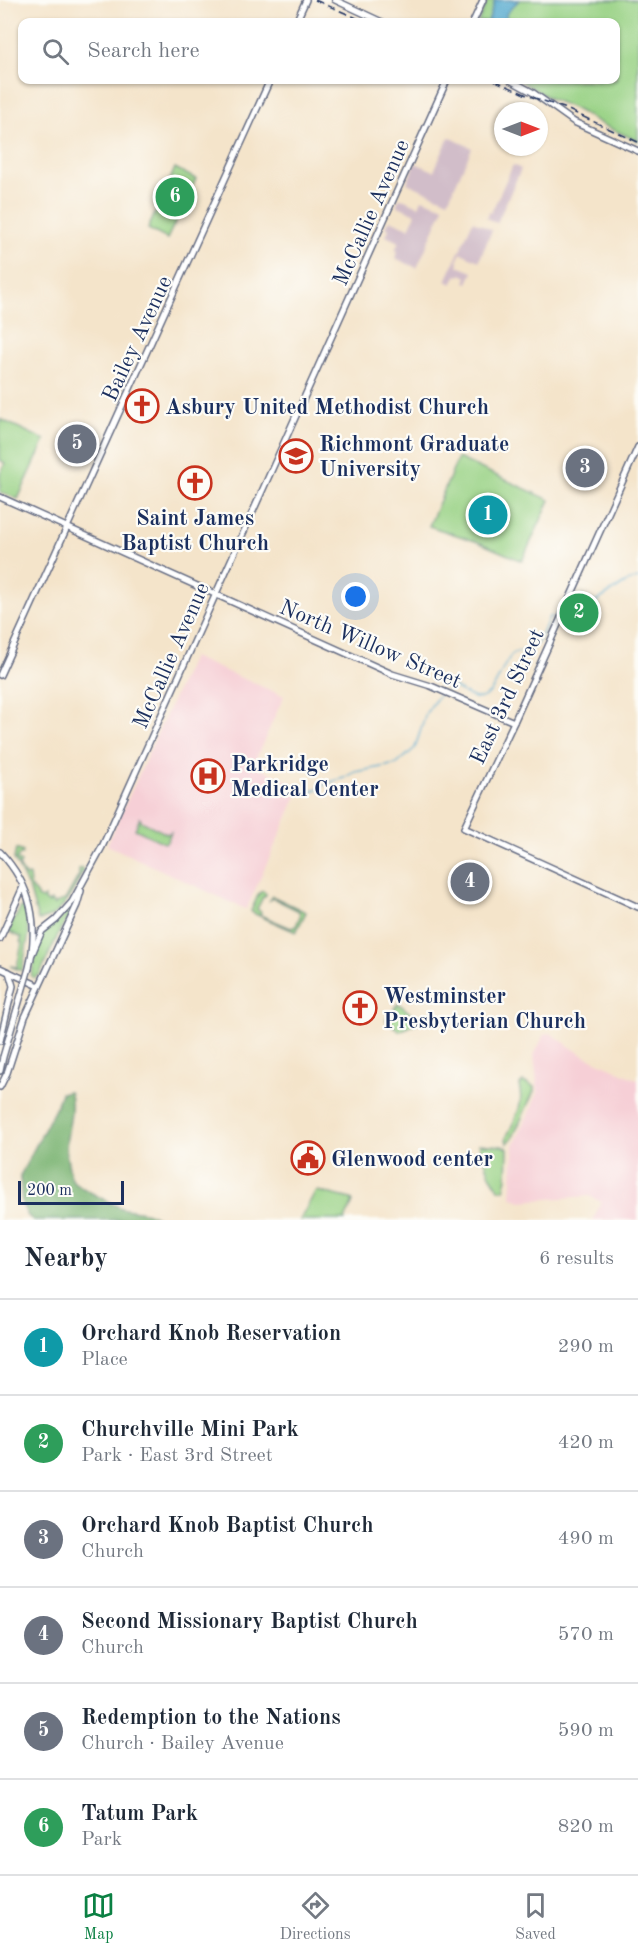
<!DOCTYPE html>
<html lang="en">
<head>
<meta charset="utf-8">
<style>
	:root { --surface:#fff; --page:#f2f2f3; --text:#1f2937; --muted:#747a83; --line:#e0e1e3; --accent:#0b8043 }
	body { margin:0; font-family:"Old Standard TT",serif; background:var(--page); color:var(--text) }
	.compass { position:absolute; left:494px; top:102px; width:54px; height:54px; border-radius:50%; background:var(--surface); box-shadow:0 2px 4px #0004; rotate:90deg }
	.scale { position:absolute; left:18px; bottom:15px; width:106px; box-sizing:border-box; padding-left:6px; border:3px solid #1b2f5e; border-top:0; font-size:16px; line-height:21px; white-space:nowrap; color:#1b2f5e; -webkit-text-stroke:4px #fdfcf7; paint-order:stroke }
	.you { position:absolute; left:356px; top:597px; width:21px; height:21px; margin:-15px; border:4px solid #fff; border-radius:50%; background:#1a73e8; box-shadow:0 0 0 9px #1a73e833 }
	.badge { display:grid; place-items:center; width:39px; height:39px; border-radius:50%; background:var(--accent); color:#fff; font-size:20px; font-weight:700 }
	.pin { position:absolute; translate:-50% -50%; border:3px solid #fff; box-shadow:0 2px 6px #0006 }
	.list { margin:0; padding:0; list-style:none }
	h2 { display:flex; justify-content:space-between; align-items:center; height:78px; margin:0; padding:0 24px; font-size:26px }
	h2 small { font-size:20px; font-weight:400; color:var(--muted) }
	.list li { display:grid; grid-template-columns:39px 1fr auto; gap:18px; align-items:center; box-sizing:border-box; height:96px; padding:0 24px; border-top:2px solid var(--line) }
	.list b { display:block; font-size:22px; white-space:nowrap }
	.list p { margin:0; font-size:20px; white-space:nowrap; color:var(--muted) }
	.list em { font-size:20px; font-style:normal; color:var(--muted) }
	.icon { flex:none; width:33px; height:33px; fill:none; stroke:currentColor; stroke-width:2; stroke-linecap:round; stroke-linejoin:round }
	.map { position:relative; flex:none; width:638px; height:1220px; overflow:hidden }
	.search { position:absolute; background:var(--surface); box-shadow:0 2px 4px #0004; left:18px; right:18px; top:18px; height:66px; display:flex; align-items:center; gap:15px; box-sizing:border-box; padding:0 21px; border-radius:12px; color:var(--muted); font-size:22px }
	.sheet { height:654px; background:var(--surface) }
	nav { display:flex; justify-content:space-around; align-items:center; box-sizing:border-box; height:84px; border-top:2px solid var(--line); background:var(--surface); font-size:16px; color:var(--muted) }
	nav a { display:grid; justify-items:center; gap:3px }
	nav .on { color:var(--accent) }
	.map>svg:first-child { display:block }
</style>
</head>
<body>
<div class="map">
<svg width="638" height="1220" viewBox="0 0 638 1220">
	<rect width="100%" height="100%" fill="#fdfcf7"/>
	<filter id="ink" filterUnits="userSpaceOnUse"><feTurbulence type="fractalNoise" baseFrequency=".0167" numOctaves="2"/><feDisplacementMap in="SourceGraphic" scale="12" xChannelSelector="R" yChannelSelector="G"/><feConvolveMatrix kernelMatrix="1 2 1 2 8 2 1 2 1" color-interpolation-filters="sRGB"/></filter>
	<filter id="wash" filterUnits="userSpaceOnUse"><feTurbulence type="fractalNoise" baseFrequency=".008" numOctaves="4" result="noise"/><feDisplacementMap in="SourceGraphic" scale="24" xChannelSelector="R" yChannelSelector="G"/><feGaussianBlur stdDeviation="1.35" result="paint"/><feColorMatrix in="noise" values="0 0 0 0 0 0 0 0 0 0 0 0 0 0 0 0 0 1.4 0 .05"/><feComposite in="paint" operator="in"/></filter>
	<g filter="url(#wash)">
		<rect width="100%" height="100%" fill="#f4e4ca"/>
		<g fill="#f6cfd6">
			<polygon points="192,657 284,696 253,765 301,787 247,908 245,909 107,845"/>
			<polygon points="550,1033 581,1054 638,1080 638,1220 593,1220 601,1202 589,1196 521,1201 513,1198 511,1195 514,1145 538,1093 534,1055 544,1035"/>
		</g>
		<g fill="#d1bdc9">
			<polygon points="449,137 472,148 448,201 407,183 415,163 434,171"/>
			<polygon points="513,165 521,169 497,223 486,218 489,212 491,213"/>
			<polygon points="400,198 419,206 422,199 444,207 417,268 395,258 398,251 395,250 399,242 386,236 389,229 386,227 390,220 409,228 416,214 396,205"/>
			<polygon points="473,221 492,230 479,261 461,253 457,261 459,262 458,266 473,272 468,283 465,282 467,277 461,274 460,276 457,275 452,284 446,281"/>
		</g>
		<g fill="#99d285" stroke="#5a8072" stroke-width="1.5">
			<polygon points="488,0 638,0 638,141 605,126 573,108 549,98 519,80 616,80 616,22 478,22"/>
			<polygon points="175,168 196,179 167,239 148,229"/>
			<polygon points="0,419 45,440 18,499 0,492 0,474 5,463 0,460"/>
			<polygon points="458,458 550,500 522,561 478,542 429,526"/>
			<polygon points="580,595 595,602 582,631 564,623 575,597"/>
			<polygon points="140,818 141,821 167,834 171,832 167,842 164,843 135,829"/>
			<path d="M 16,849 L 23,852 L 22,855 L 19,855 L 17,860 L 21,863 L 19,866 L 25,876 L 29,875 L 30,886 L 37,895 L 37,897 L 41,899 L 45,897 L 45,901 L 49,903 L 51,901 L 54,905 L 56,903 L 65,900 L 79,875 L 79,869 L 82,868 L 83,871 C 74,889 61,920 38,920 L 30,891 L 14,859 Z"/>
			<polygon points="263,891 266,894 265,897 263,897 257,909 261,912 260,915 291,928 296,926 300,916 299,911 273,898 270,900 272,896 306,912 296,932 253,913 251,911 259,893"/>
			<polygon points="76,901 70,916 60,930 40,974 34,978 31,976 41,935 65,915"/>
			<polygon points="21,907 25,909 29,933 22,971 10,966 17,967 22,943 20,942 22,938 8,931"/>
			<polygon points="398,1003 420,1021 400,1031 386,1020"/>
			<path d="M 523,1082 L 534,1087 L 534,1091 L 513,1137 L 507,1144 L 506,1138 C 514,1120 525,1105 519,1086 Z"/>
			<polygon points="479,1144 502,1146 508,1148 507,1178 504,1190 499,1189 490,1175"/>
			<polygon points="318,1191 351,1199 353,1202 345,1220 300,1220 315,1192"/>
		</g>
		<path fill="#7ab472" stroke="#4a7268" stroke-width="1.5" d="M 69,1091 C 77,1115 61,1138 68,1163 C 69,1168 70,1176 73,1181 C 77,1186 114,1205 121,1208 C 135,1212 149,1209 160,1220 L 33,1220 L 28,1216 L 22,1204 L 20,1176 L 56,1107 L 61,1093 Z"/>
		<polygon fill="#50a7cd" stroke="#366b96" stroke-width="1.5" points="495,0 519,0 506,14 507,22 488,22"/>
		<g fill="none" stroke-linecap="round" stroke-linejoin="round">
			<g stroke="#50a7cd" stroke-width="1.5">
				<path d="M 447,690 L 454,687 C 461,691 468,696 475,698 C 496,702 500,664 513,654 C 518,650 525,653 530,650 C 540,645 545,627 549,617 L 552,617 L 574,625 L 597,601 L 625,583 L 638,578"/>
				<polyline points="306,795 328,783 344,778 355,772 397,764 415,748 426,713 439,695 443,692"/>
			</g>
		</g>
	</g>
	<g filter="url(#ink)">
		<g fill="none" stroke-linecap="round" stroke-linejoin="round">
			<g stroke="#676e84" stroke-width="8">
				<g id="major">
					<polyline points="335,0 382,22"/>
					<polyline points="296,22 306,0"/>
					<polyline points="473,22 483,0"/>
					<polyline points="510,80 532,92 574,122 638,151"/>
					<polyline points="638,447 514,722 464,828 638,907"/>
					<polyline points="0,497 392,674 431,686 514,722"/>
					<polyline points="0,675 270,80"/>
					<path d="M 0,852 C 32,886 39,924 29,968"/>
					<polyline points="0,939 23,887"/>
					<polyline points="32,954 42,931 56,920 72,902 102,847 447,80"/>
					<polyline points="0,968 39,986"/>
					<polyline points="0,1041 13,986 9,972"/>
					<polyline points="0,1071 3,1057"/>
					<polyline points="0,1087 7,1073 25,1017 77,905 81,891"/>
				</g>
			</g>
			<use href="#major" stroke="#fff" stroke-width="5"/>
			<g stroke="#1b2f5e" stroke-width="1.5" stroke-dasharray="9 4.5" stroke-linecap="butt">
				<polyline points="315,0 366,22"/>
				<polyline points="494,80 529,96 564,108 638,142"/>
			</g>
			<g stroke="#676e84" stroke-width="8" stroke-linecap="butt">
				<polyline id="major-bridge" points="3,1057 29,968"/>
			</g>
			<use href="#major-bridge" stroke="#fff" stroke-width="5"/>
		</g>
	</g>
	<defs>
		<g id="church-ring" transform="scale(1.725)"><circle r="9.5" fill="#fdfcf7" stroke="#c8321e" stroke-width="1.5"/><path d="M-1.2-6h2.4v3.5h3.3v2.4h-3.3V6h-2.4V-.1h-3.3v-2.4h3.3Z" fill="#c8321e"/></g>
		<g id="university-ring" transform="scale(1.725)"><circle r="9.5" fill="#fdfcf7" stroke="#c8321e" stroke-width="1.5"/><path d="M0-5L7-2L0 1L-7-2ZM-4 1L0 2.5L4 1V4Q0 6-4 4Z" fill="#c8321e"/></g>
		<g id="hospital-ring" transform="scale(1.725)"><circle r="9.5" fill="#fdfcf7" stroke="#c8321e" stroke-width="1.5"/><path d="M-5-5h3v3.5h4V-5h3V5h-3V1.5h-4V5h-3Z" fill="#c8321e"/></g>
		<g id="civic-ring" transform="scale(1.725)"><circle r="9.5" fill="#fdfcf7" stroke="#c8321e" stroke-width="1.5"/><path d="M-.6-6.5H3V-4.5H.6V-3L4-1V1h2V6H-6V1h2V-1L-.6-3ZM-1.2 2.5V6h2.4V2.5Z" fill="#c8321e"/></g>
	</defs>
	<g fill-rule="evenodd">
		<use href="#church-ring" x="142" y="406"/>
		<use href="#university-ring" x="296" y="456"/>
		<use href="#church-ring" x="195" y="483"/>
		<use href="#hospital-ring" x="208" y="776"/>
		<use href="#church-ring" x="360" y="1008"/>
		<use href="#civic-ring" x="308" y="1158"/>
	</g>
	<g text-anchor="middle" stroke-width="4.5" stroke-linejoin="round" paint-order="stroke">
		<g font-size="22" fill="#1b2f5e" stroke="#fdfcf7">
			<text transform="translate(370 212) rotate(-66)" y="8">McCallie Avenue</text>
			<text transform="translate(136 338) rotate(-65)" y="8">Bailey Avenue</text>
			<text transform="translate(371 643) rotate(23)" y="8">North Willow Street</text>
			<text transform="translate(170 655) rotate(-66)" y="8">McCallie Avenue</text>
			<text transform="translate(506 696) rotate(-65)" y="8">East 3rd Street</text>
		</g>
		<g font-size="22" font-weight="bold" fill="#1b2f5e" stroke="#fdfcf7" text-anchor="start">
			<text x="165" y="414">Asbury United Methodist Church</text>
			<text x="319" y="451">Richmont Graduate<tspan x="319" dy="25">University</tspan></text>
			<text x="195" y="525" text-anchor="middle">Saint James<tspan x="195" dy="25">Baptist Church</tspan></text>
			<text x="231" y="771">Parkridge<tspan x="231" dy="25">Medical Center</tspan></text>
			<text x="383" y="1003">Westminster<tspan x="383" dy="25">Presbyterian Church</tspan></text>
			<text x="331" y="1166">Glenwood center</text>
		</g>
	</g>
</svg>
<svg class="compass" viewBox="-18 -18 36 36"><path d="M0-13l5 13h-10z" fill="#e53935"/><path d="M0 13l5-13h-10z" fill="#747a83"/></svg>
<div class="scale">200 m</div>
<div class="you"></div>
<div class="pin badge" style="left:488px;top:515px;background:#0f9aa8">1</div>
<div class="pin badge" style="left:579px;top:613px;background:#2e9e5b">2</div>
<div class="pin badge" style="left:585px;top:468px;background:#6b7280">3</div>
<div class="pin badge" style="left:470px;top:882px;background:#6b7280">4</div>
<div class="pin badge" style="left:77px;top:444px;background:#6b7280">5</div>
<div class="pin badge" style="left:175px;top:197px;background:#2e9e5b">6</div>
<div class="search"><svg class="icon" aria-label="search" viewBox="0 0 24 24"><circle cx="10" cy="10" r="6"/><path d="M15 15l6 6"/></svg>Search here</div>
</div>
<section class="sheet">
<h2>Nearby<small>6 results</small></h2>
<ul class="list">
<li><span class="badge" style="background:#0f9aa8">1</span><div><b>Orchard Knob Reservation</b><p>Place</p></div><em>290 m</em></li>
<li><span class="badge" style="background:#2e9e5b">2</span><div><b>Churchville Mini Park</b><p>Park · East 3rd Street</p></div><em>420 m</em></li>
<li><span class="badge" style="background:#6b7280">3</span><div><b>Orchard Knob Baptist Church</b><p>Church</p></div><em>490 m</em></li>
<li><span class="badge" style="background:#6b7280">4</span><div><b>Second Missionary Baptist Church</b><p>Church</p></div><em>570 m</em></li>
<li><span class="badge" style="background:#6b7280">5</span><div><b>Redemption to the Nations</b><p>Church · Bailey Avenue</p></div><em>590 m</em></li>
<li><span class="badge" style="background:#2e9e5b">6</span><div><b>Tatum Park</b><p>Park</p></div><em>820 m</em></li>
</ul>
</section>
<nav>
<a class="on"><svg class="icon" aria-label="map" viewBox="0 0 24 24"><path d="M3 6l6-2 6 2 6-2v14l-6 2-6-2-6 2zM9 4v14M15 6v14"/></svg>Map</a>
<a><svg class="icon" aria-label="directions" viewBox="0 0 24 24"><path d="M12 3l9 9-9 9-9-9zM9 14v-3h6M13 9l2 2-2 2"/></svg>Directions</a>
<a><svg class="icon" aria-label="saved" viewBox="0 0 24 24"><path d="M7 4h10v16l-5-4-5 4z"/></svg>Saved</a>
</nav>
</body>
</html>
